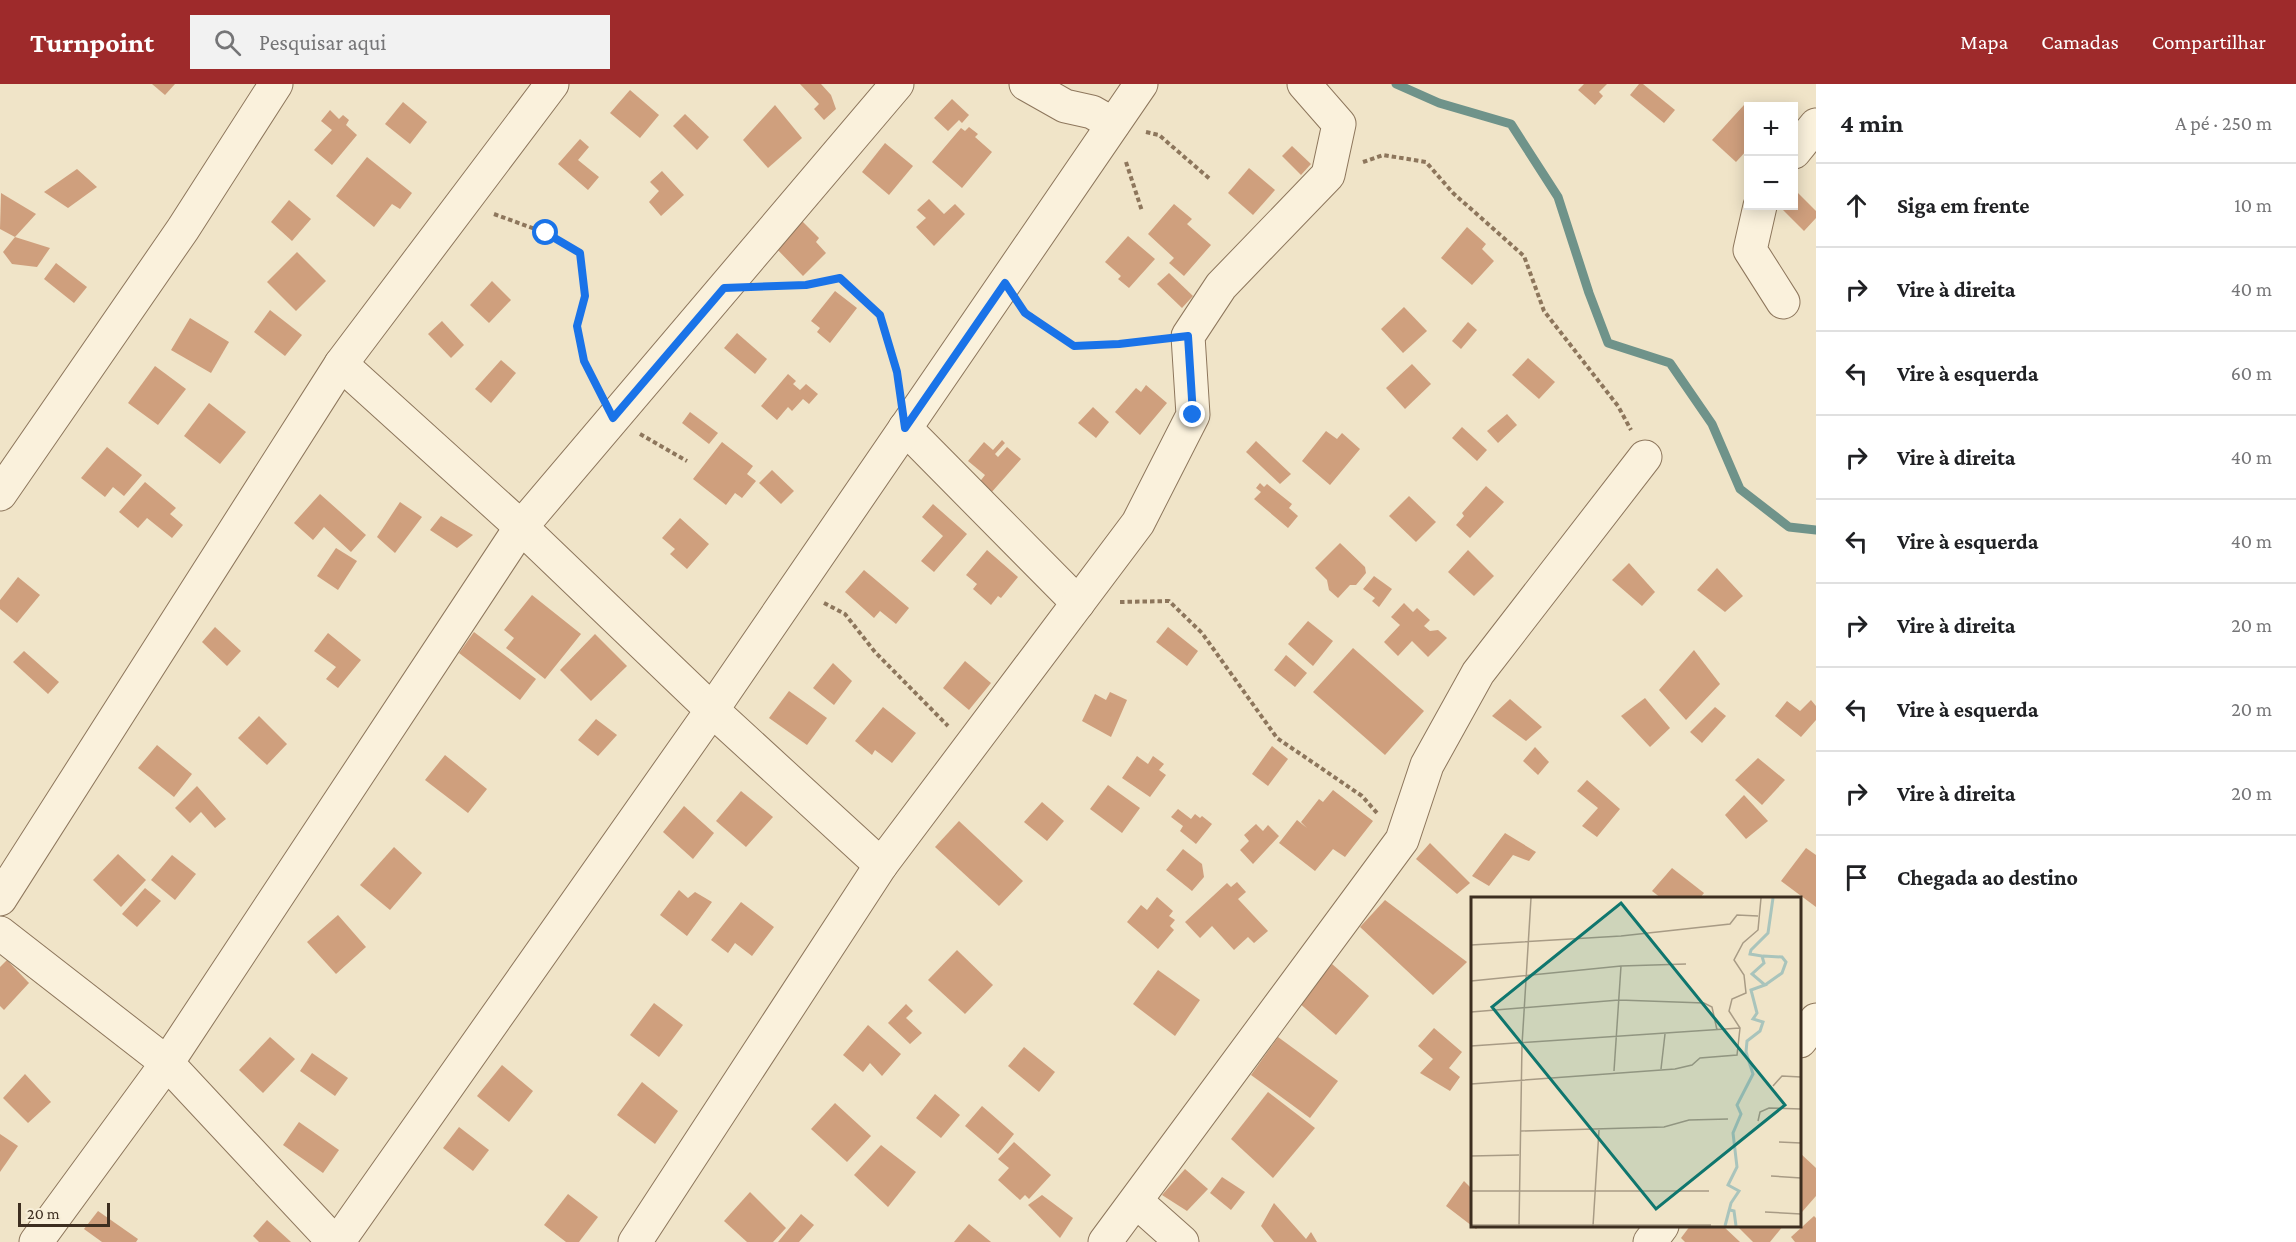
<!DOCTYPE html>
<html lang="pt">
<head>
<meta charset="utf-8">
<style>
	:root { --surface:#fff; --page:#f2f2f2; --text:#202124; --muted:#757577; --line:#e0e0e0; --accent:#9e2a2b }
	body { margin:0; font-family:"Crimson Pro",serif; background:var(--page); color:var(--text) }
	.controls { position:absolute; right:18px; top:18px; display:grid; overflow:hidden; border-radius:0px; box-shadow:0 3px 15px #0003 }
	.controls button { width:54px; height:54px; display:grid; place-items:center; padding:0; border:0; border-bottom:2px solid var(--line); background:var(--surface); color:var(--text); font:30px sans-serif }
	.scale { position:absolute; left:18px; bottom:15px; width:92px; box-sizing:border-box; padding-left:6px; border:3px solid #3d2e20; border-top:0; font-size:16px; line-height:21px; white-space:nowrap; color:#3d2e20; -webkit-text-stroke:4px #f7eed8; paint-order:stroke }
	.stop { position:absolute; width:18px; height:18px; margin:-14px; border:4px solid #1a73e8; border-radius:50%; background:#fff }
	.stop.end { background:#1a73e8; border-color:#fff; box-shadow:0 2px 6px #0008 }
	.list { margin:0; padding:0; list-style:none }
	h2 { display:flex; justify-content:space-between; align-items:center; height:78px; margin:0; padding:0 24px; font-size:26px }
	h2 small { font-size:20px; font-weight:400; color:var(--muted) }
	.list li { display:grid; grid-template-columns:39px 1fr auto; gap:18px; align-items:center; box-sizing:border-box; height:84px; padding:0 24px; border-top:2px solid var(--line) }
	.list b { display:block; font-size:22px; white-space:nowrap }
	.list em { font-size:20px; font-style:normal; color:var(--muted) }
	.icon { flex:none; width:33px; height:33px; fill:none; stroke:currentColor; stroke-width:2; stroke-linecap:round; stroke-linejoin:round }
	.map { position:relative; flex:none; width:1816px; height:1158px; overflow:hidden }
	header { display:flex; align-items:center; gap:36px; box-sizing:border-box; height:84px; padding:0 30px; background:var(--accent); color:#fff }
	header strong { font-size:28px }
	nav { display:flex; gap:33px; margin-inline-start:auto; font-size:21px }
	.search { width:420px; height:54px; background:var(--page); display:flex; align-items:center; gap:15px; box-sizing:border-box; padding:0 21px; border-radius:0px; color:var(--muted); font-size:22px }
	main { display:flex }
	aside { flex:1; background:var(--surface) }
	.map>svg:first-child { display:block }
</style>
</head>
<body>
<header>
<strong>Turnpoint</strong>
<div class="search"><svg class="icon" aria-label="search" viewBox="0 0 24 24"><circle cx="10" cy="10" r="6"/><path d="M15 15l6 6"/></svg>Pesquisar aqui</div>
<nav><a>Mapa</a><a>Camadas</a><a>Compartilhar</a></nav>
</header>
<main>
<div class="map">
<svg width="1816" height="1158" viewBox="0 0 1816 1158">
	<rect width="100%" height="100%" fill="#f0e4c8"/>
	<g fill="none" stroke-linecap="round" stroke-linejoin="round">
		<polyline stroke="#6f938a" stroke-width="9" points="1396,0 1439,19 1511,40 1558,113 1589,209 1608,259 1670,279 1712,340 1740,405 1789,443 1816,446"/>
	</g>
	<g fill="#cf9f7d">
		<polygon points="152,0 175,0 165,11"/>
		<polygon points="800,0 821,0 831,11 836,25 824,36 814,25 819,20"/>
		<polygon points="1584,0 1607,0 1599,8 1603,12 1595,21 1578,6"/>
		<polygon points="1639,0 1643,0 1675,26 1664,39 1630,11"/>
		<polygon points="630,6 659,31 640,54 610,29"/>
		<polygon points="952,15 969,31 962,39 959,36 948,47 934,34"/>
		<polygon points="403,18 427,38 410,60 385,40"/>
		<polygon points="775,21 802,54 768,84 743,56"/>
		<polygon points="1744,21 1748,26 1748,65 1736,78 1712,56"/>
		<polygon points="330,26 339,35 343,31 349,36 346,41 357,51 332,81 314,66 332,46 321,37"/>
		<polygon points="685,30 709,53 697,66 673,42"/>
		<polygon points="969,43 978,50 975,53 992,68 962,104 932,78 961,44 965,47"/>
		<polygon points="580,55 589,63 578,76 599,93 588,106 558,80"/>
		<polygon points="885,59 913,82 889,111 862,88"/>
		<polygon points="1292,62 1311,80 1301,91 1282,72"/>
		<polygon points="367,73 412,109 400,125 392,120 374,143 336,112"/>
		<polygon points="1249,84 1275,106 1253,131 1228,109"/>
		<polygon points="77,85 97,103 68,124 44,108"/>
		<polygon points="662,87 684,111 661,132 649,118 659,107 650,98"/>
		<polygon points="1796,107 1816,127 1816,134 1804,147 1779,122 1794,122 1794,109"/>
		<polygon points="1,109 36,130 15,153 0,145"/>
		<polygon points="929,115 944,130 955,120 965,130 934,162 916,143 926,134 917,126"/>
		<polygon points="289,116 311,135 292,157 271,138"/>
		<polygon points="1174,120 1192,135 1187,140 1211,161 1184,192 1169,179 1174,174 1148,150"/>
		<polygon points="800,135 819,154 816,158 826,169 803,192 773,161"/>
		<polygon points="1467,143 1486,160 1482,165 1494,177 1472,201 1441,174"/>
		<polygon points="1128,152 1155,175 1129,204 1118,195 1121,192 1105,178"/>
		<polygon points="15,153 50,164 37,183 12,180 3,168"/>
		<polygon points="297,168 326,197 296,227 267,198"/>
		<polygon points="56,179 87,203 74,219 44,195"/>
		<polygon points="1169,189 1193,212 1182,224 1157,200"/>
		<polygon points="492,197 511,216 489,239 470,221"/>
		<polygon points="835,207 857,224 830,259 817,248 820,244 811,237"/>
		<polygon points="1404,223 1427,247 1403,269 1381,245"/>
		<polygon points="270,226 302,251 285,272 254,248"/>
		<polygon points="190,234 229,258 211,289 171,266"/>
		<polygon points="442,237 464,261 451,274 428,250"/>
		<polygon points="1468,238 1477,246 1461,265 1452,257"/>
		<polygon points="737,249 767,275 755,290 724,264"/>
		<polygon points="1528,274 1555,298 1539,315 1512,291"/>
		<polygon points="501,276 516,289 491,319 475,305"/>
		<polygon points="1412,280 1431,300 1405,325 1386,304"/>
		<polygon points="155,282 186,305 158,341 128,319"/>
		<polygon points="788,290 796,297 793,300 800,306 806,300 818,310 809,320 803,315 792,327 788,323 777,336 761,322"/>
		<polygon points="1146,301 1167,319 1140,351 1115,328 1136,304 1141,308"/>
		<polygon points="209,319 246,348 220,380 184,352"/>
		<polygon points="1093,323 1109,338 1096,354 1078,339"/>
		<polygon points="690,328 718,349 709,360 682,339"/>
		<polygon points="1507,330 1517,341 1498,359 1487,347"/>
		<polygon points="1462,343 1487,366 1477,377 1452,354"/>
		<polygon points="1326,347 1337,355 1342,349 1360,365 1330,401 1302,377"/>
		<polygon points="1002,356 1005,359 995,370 998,373 1007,363 1021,375 990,410 978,400 985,391 968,377 984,358 993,366"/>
		<polygon points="1256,357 1291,390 1280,400 1246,368"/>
		<polygon points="722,358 753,382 747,390 756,397 742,414 735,409 726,421 693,395"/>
		<polygon points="107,363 142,391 124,412 113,403 105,413 81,394"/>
		<polygon points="772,386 794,407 781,420 759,399"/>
		<polygon points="145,398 176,424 170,430 183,441 172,454 147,434 138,444 119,428"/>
		<polygon points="1260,399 1264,403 1267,400 1292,420 1289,424 1298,432 1288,444 1254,415 1261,408 1256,404"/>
		<polygon points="1486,402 1504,418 1470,454 1456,441 1464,432 1462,429"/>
		<polygon points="320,410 366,451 351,468 324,443 313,456 294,439"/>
		<polygon points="1409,412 1436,438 1416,458 1389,432"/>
		<polygon points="400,418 422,433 395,469 377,453"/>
		<polygon points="933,420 967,450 934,488 921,477 943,452 922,433"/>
		<polygon points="441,432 473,451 457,464 430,446"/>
		<polygon points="680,434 709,460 687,485 670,470 675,465 662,454"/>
		<polygon points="1340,459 1365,483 1366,489 1356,501 1350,501 1338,514 1329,506 1327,496 1315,484"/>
		<polygon points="336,464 357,477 338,506 317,492"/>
		<polygon points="987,466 1018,493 1001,514 998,512 991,521 973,505 977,500 966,491"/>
		<polygon points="1468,466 1494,492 1474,512 1448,488"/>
		<polygon points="1629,479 1655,508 1642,522 1612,496"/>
		<polygon points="1717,484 1743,512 1725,528 1697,506"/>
		<polygon points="864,486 909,524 896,540 880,527 874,534 845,508"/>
		<polygon points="1374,492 1392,505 1379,523 1372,517 1375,514 1363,505"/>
		<polygon points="18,493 40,511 17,539 0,525 0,516"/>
		<polygon points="532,511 581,550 545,595 506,564 514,554 504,546"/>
		<polygon points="1404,519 1413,528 1417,524 1430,536 1424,542 1430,547 1438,546 1447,554 1428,573 1412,557 1398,572 1384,558 1400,541 1391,533"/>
		<polygon points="1308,537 1333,557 1313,582 1288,560"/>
		<polygon points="215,543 241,567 227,582 202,558"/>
		<polygon points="1168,543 1198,567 1187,582 1156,558"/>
		<polygon points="474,548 536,595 520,616 459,569"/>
		<polygon points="328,549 361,576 338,604 326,595 336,583 314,567"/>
		<polygon points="595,550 627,582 591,617 560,586"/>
		<polygon points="1353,564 1424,627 1385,671 1313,608"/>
		<polygon points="1694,566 1720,600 1686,636 1659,606"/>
		<polygon points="24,567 59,598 48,610 13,578"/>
		<polygon points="1286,571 1307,589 1295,603 1274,586"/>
		<polygon points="965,577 991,599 969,626 943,604"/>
		<polygon points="833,579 852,597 834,621 813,604"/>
		<polygon points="789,607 827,634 807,661 769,634"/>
		<polygon points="1110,608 1127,616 1111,653 1082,637 1095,610 1106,616"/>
		<polygon points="1645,614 1670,644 1650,663 1621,632"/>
		<polygon points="1510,615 1542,643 1526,657 1492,632"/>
		<polygon points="1811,616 1816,622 1816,636 1801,653 1775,632 1787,617 1800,627"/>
		<polygon points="883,623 916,649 892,679 875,666 872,671 855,657"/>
		<polygon points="1715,623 1726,632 1702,659 1690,648"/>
		<polygon points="259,632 287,660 267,681 238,654"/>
		<polygon points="596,635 617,651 598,672 578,656"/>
		<polygon points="157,661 192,690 174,713 138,684"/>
		<polygon points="1272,662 1288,675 1268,702 1252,690"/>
		<polygon points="1535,663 1549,678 1538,691 1523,677"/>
		<polygon points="445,671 487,705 468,729 425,696"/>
		<polygon points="1137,672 1148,680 1153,672 1164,680 1159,686 1166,691 1150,713 1122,694"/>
		<polygon points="1758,674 1785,696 1762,721 1735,696"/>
		<polygon points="1587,696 1620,725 1597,753 1582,742 1598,724 1577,707"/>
		<polygon points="1108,701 1140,724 1122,749 1090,725"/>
		<polygon points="197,702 226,735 215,744 201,728 190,739 175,724"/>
		<polygon points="1333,706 1373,737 1345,773 1333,765 1315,787 1279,759 1297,736 1307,744 1301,738 1319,715 1323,718"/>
		<polygon points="741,707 773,733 746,763 716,737"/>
		<polygon points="1744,711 1768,737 1746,755 1725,731"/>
		<polygon points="1042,718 1064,737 1047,757 1024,738"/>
		<polygon points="684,722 714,749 693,775 663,748"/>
		<polygon points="1178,725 1191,735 1195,730 1200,734 1202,732 1212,740 1196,760 1180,747 1183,742 1171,733"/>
		<polygon points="959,737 1023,797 999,822 935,763"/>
		<polygon points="1256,740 1263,747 1268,741 1279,752 1253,780 1240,766 1249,757 1244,751"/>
		<polygon points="1505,749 1536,768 1529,777 1513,771 1489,802 1472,792"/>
		<polygon points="1430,759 1470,799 1457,810 1416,775"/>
		<polygon points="394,763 422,789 390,826 360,801"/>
		<polygon points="1806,764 1816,771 1816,823 1781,797"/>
		<polygon points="1183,765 1202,780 1204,793 1192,807 1166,786"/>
		<polygon points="118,770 146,796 121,823 93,796"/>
		<polygon points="172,771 196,790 175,816 151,796"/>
		<polygon points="1672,784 1704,809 1700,814 1661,814 1652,807"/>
		<polygon points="1237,798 1246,808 1238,815 1268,847 1254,859 1248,853 1234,866 1212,842 1200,854 1185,838 1227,799 1231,803"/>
		<polygon points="145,804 161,817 137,843 122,830"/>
		<polygon points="679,806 688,814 695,808 712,818 687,852 660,831"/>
		<polygon points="1157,813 1173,827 1169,832 1175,836 1170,842 1174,846 1158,865 1127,838 1141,821 1147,826"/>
		<polygon points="1385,816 1467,878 1433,911 1360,843"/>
		<polygon points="741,818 774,843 752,872 735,859 728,869 711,856"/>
		<polygon points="338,831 366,863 336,890 307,858"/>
		<polygon points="957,866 993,901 965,930 928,896"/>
		<polygon points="7,876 29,899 4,926 0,922 0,883"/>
		<polygon points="1332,880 1369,912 1336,951 1298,918"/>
		<polygon points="1158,886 1200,916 1175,952 1133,920"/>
		<polygon points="654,919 683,941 659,973 630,951"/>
		<polygon points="906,920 913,927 906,934 922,949 910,960 888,939"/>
		<polygon points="868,941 901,970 882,992 870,979 863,988 843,971"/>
		<polygon points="1434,944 1462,968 1449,984 1460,993 1450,1007 1420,989 1433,975 1418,962"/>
		<polygon points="270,953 295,975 263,1009 239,986"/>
		<polygon points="1278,953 1338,997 1310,1034 1251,991"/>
		<polygon points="1024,963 1055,988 1039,1008 1008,982"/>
		<polygon points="312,969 348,994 335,1012 300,987"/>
		<polygon points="502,981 533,1007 509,1038 477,1012"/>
		<polygon points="25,990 51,1018 28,1039 3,1014"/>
		<polygon points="642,998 678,1027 655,1060 617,1031"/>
		<polygon points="1268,1008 1315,1044 1273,1094 1231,1055"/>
		<polygon points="935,1010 960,1031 941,1054 916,1034"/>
		<polygon points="835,1019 871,1052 847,1078 811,1045"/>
		<polygon points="982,1022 1014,1050 998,1070 965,1042"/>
		<polygon points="299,1038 339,1066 323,1089 283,1061"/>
		<polygon points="459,1043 489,1066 473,1087 443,1064"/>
		<polygon points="0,1050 18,1062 0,1088"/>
		<polygon points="1014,1058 1051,1091 1029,1115 1025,1111 1020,1116 998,1096 1009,1084 998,1075"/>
		<polygon points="881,1061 916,1088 888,1123 854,1091"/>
		<polygon points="1800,1069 1816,1084 1816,1112 1802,1128 1800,1126"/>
		<polygon points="1185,1085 1208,1105 1187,1127 1162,1111"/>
		<polygon points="1222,1093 1245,1108 1231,1126 1210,1109"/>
		<polygon points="1464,1097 1472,1105 1472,1142 1479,1142 1476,1145 1446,1122"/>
		<polygon points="750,1108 786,1144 773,1158 747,1158 724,1137"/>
		<polygon points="568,1110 598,1133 579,1158 566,1158 544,1141"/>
		<polygon points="1042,1111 1073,1134 1060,1154 1028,1121"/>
		<polygon points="1274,1119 1306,1155 1311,1148 1317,1158 1274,1158 1261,1142"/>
		<polygon points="98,1127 138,1155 136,1158 102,1158 84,1145"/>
		<polygon points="801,1130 814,1141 799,1158 778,1158"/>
		<polygon points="1814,1132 1816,1134 1816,1158 1795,1158 1791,1153"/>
		<polygon points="267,1136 291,1158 259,1158 253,1152"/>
		<polygon points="969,1140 991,1158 954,1158"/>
		<polygon points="1690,1142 1723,1142 1740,1158 1685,1158 1681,1154"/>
		<polygon points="1737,1142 1783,1142 1770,1158 1753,1158"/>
	</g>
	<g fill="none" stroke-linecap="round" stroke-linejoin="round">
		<g stroke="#8d765c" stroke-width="35">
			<g id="minor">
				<polyline points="1026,0 1065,22 1092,28 1113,40"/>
				<polyline points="1794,68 1816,41"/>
				<polyline points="1760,122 1750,166 1783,218"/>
				<polyline points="341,280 521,443 712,626 881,781"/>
				<polyline points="905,344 1078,519"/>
				<polyline points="0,410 183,145 276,0"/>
				<polyline points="0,815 341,280 552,0"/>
				<polyline points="0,849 167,979 334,1158"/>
				<polyline points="1800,957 1816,936"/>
				<polyline points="1137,1118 1182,1158"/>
				<polyline points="36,1158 167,979 521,443 897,0"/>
				<polyline points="338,1158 712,626 1141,0"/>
				<polyline points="635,1158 881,781 1138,439 1193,331 1188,252 1221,202 1328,91 1339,40 1304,0"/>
				<polyline points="1105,1158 1402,756 1427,681 1478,589 1645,373"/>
				<polyline points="1650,1158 1662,1142"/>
			</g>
		</g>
		<g stroke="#8d765c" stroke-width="4" stroke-dasharray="4.5 3" stroke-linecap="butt">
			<polyline points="1146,48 1159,51 1211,96"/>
			<polyline points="1126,78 1142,127"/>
			<polyline points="1363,78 1383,71 1426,78 1453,109 1524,172 1544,227 1618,322 1631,346"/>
			<polyline points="494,130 546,149 580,169 585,212 577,242 584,277 598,304"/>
			<polyline points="766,203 806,201 840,194 880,231 898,296"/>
			<polyline points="1024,226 1074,262 1157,256"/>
			<polyline points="640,350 687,377"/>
			<polyline points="1120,518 1169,517 1202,549 1277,654 1362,712 1377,729"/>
			<polyline points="824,519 845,530 875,568 948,642"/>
		</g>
		<use href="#minor" stroke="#faf1dc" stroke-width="33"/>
	</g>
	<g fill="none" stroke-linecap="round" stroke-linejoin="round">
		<polyline stroke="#1a73e8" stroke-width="8" points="546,149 580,169 585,212 577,242 584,277 613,334 724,204 806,201 840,194 880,231 897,288 905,344 1005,199 1025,229 1074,262 1119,260 1188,252 1193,331"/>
	</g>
	<g transform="translate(1471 813)">
		<rect width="330" height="330" fill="#f0e4c8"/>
		<path fill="none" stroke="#a9c4bc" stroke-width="3" d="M 292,59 L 311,60 L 315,65 L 311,76 L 294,88M 259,313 L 263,314 L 265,329M 254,329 L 260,306 L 268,294 L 257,288 L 266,270 L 262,236 L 270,217 L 266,208 L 282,177 L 275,155 L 276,144 L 289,134 L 292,125 L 282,122 L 286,116 L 280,93 L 294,88 L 281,77 L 293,66 L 291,59 L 279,57 L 280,53 L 297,36 L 302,1"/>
		<path fill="none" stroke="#a89b85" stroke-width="1.5" d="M 0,48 L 150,39 L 259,27 L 266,18 L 287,19M 0,84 L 150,69 L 215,67M 0,115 L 148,103 L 233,106 L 241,110 L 246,133M 0,149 L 269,131M 190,172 L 194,137M 143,174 L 150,69M 0,187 L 204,172 L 221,168 L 229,161 L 266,158 L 269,131 L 258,114 L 261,102 L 275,96 L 273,78 L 263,63 L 272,46 L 287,33 L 290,1M 302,189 L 311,179 L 330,180M 287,224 L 289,215 L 298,211 L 330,212M 50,234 L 193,230 L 218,223 L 257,222M 308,245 L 330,246M 0,259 L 48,258M 300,279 L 330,281M 0,294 L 238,294M 294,315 L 330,317M 0,328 L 240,328M 48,329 L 51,148 L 60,1M 122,329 L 128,233"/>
		<path fill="#0f766e" fill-opacity="0.15" stroke="#0f766e" stroke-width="3" d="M 150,6 L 314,208 L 185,312 L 21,110 Z"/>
		<rect width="330" height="330" fill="none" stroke="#3d2e20" stroke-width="3"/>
	</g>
</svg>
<div class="controls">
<button>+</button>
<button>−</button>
</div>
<div class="scale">20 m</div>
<div class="stop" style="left:546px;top:149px"></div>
<div class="stop end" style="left:1193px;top:331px"></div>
</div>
<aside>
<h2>4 min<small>A pé · 250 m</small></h2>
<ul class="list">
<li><svg class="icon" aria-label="ahead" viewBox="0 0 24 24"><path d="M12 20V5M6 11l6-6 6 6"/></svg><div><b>Siga em frente</b></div><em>10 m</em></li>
<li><svg class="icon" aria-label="right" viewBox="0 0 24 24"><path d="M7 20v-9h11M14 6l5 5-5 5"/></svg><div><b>Vire à direita</b></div><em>40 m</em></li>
<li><svg class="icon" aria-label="left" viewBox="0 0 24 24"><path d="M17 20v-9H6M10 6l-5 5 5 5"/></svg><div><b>Vire à esquerda</b></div><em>60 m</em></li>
<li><svg class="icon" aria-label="right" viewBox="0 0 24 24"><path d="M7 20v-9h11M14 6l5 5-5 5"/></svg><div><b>Vire à direita</b></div><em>40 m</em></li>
<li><svg class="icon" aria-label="left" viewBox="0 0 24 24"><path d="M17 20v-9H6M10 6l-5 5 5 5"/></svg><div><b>Vire à esquerda</b></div><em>40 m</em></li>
<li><svg class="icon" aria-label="right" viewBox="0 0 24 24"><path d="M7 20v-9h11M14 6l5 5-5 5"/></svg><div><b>Vire à direita</b></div><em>20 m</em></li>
<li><svg class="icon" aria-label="left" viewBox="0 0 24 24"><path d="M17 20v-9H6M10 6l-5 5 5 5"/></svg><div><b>Vire à esquerda</b></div><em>20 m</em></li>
<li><svg class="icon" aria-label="right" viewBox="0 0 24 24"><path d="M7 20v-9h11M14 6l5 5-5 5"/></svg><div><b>Vire à direita</b></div><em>20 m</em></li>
<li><svg class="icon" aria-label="arrive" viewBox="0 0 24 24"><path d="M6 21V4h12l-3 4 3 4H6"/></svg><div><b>Chegada ao destino</b></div></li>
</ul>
</aside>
</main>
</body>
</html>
